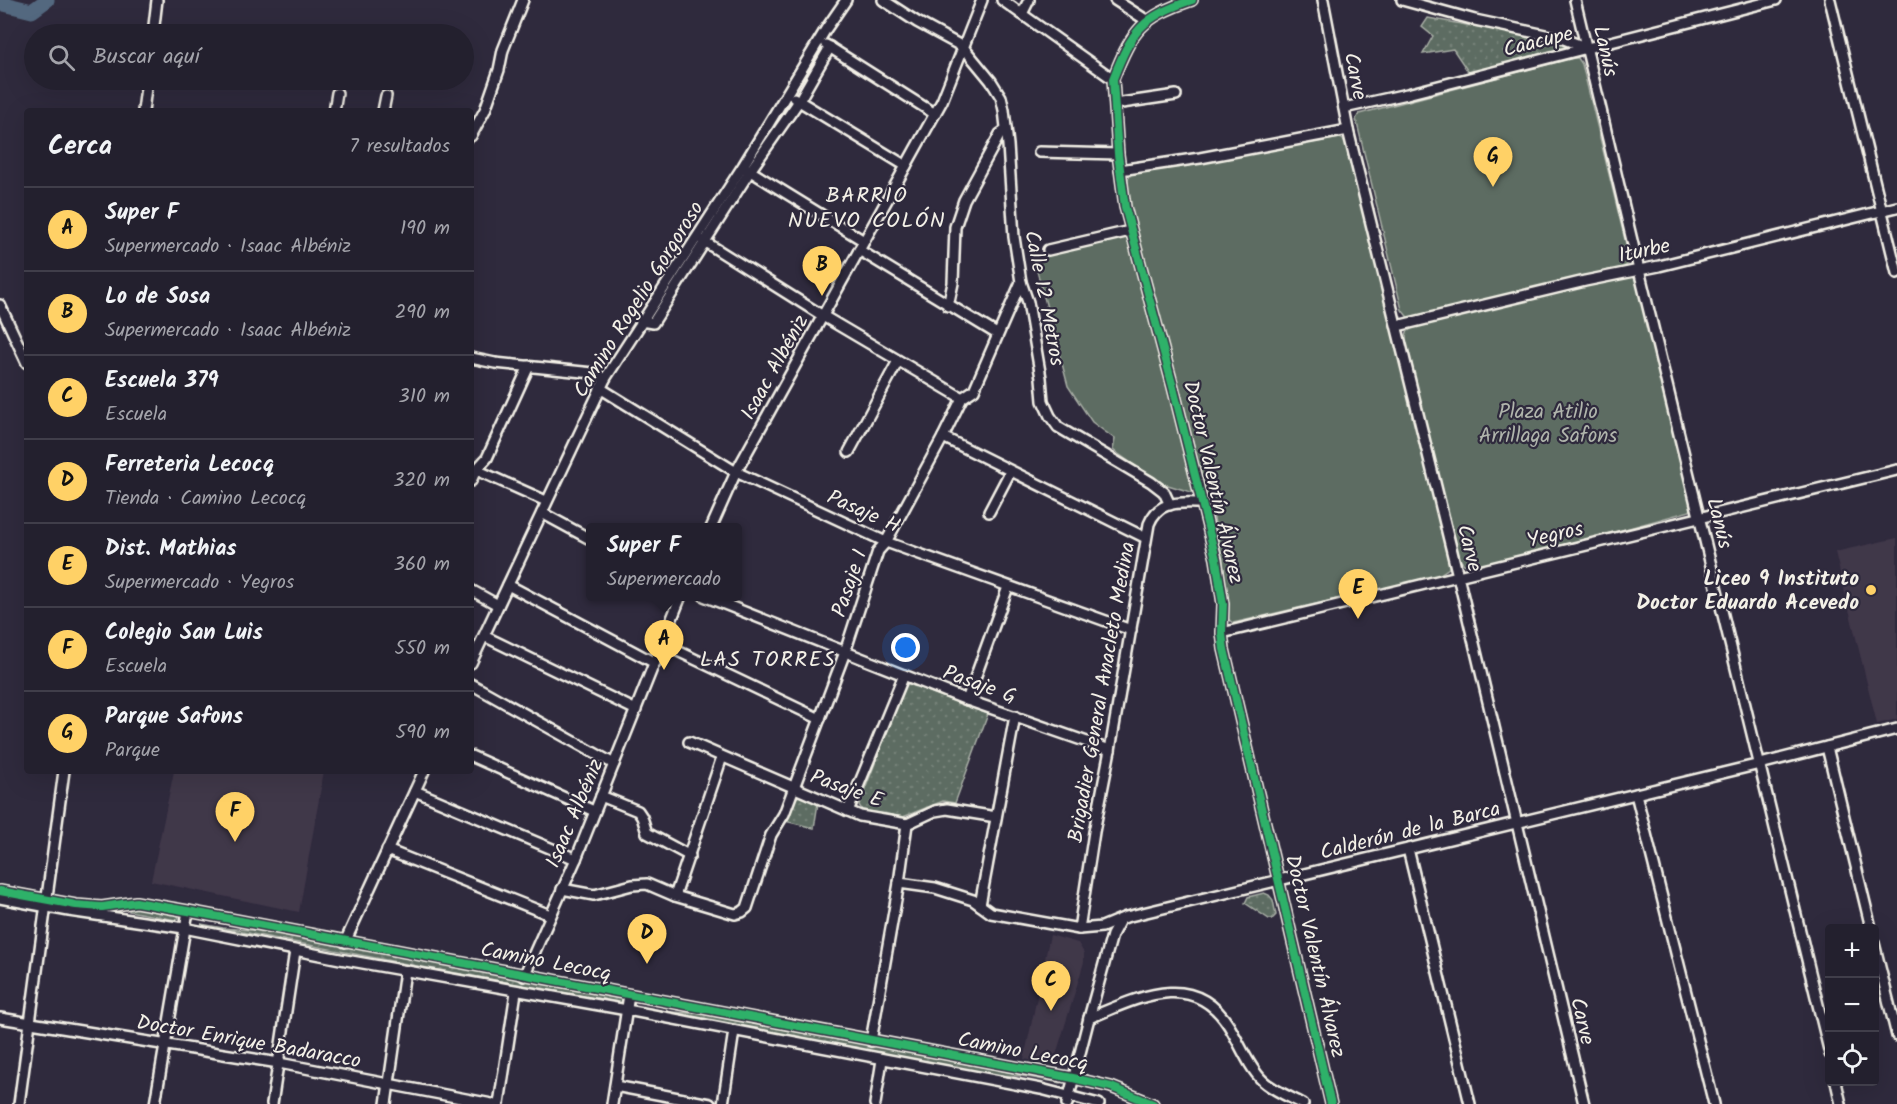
<!DOCTYPE html>
<html lang="es">
<head>
<meta charset="utf-8">
<style>
	:root { --surface:#23202e; --page:#2b2836; --text:#f1f3f6; --muted:#a3a3aa; --line:#403e4a; --accent:#ffd166 }
	body { margin:0; font-family:Kalam,sans-serif; background:var(--page); color:var(--text) }
	.controls { position:absolute; right:18px; bottom:18px; display:grid; overflow:hidden; border-radius:6px; box-shadow:0 6px 24px #0002 }
	.controls button { width:54px; height:54px; display:grid; place-items:center; padding:0; border:0; border-bottom:2px solid var(--line); background:var(--surface); color:var(--text); font:30px sans-serif }
	.you { position:absolute; left:906px; top:648px; width:21px; height:21px; margin:-15px; border:4px solid #fff; border-radius:50%; background:#1a73e8; box-shadow:0 0 0 9px #1a73e833 }
	.badge { display:grid; place-items:center; width:39px; height:39px; border-radius:50%; background:var(--accent); color:#111; font-size:20px; font-weight:700 }
	.pin { position:absolute; translate:-50% -50px; filter:drop-shadow(0 2px 3px #0008) }
	.pin::after { content:''; position:absolute; top:32px; width:21px; height:18px; background:inherit; clip-path:polygon(0 0,100% 0,50% 100%) }
	.popup { position:absolute; left:586px; top:523px; width:156px; height:78px; box-sizing:border-box; display:grid; place-content:center; border-radius:6px; background:var(--surface); filter:drop-shadow(0 2px 4px #0005); font-size:20px; white-space:nowrap; color:var(--muted) }
	.popup b { font-size:22px; color:var(--text) }
	.popup::after { content:''; position:absolute; left:50%; top:100%; margin-left:-12px; border:12px solid transparent; border-top-color:var(--surface) }
	.list { margin:0; padding:0; list-style:none }
	h2 { display:flex; justify-content:space-between; align-items:center; height:78px; margin:0; padding:0 24px; font-size:26px }
	h2 small { font-size:20px; font-weight:400; color:var(--muted) }
	.list li { display:grid; grid-template-columns:39px 1fr auto; gap:18px; align-items:center; box-sizing:border-box; height:84px; padding:0 24px; border-top:2px solid var(--line) }
	.list b { display:block; font-size:22px; white-space:nowrap }
	.list p { margin:0; font-size:20px; white-space:nowrap; color:var(--muted) }
	.list em { font-size:20px; font-style:normal; color:var(--muted) }
	.icon { flex:none; width:33px; height:33px; fill:none; stroke:currentColor; stroke-width:2; stroke-linecap:round; stroke-linejoin:round }
	.map { position:relative; flex:none; width:1897px; height:1104px; overflow:hidden }
	.search { position:absolute; background:var(--surface); box-shadow:0 6px 24px #0002; left:24px; top:24px; width:450px; height:66px; display:flex; align-items:center; gap:15px; box-sizing:border-box; padding:0 21px; border-radius:33px; color:var(--muted); font-size:22px }
	.panel { position:absolute; background:var(--surface); box-shadow:0 6px 24px #0002; left:24px; top:108px; width:450px; height:666px; border-radius:6px }
	.map>svg:first-child { display:block }
</style>
</head>
<body>
<div class="map">
<svg width="1897" height="1104" viewBox="0 0 1897 1104">
	<defs>
		<pattern id="grass-dots" width="8" height="8" patternUnits="userSpaceOnUse" patternTransform="scale(1.5)"><rect width="8" height="8" fill="#5d6c62"/><path d="M2 2h.1M6 6h.1" fill="none" stroke="#758178" stroke-width="1.8" stroke-linecap="round"/></pattern>
	</defs>
	<rect width="100%" height="100%" fill="#2f2a3d"/>
	<filter id="ink" filterUnits="userSpaceOnUse"><feTurbulence type="fractalNoise" baseFrequency=".0167" numOctaves="2"/><feDisplacementMap in="SourceGraphic" scale="12" xChannelSelector="R" yChannelSelector="G"/><feConvolveMatrix kernelMatrix="1 2 1 2 8 2 1 2 1" color-interpolation-filters="sRGB"/></filter>
	<g filter="url(#ink)">
		<g fill="#41374a">
			<polygon points="1897,538 1897,719 1877,724 1835,552"/>
			<polygon points="174,771 324,771 299,912 151,881"/>
			<polygon points="1050,935 1078,943 1084,953 1084,962 1056,1055 1046,1063 1024,1059"/>
		</g>
		<g fill="url(#grass-dots)" stroke="#a8aea5" stroke-width="1.5">
			<polygon points="1428,18 1561,42 1568,46 1469,73 1453,49 1423,54 1433,36 1422,27"/>
			<polygon points="906,683 988,714 955,803 943,801 903,817 862,810 859,805"/>
			<polygon points="799,796 818,803 814,828 785,821 794,800"/>
			<polygon points="1264,893 1269,895 1273,900 1276,915 1272,919 1269,919 1245,903 1248,897"/>
			<polygon points="130,905 177,914 179,918 176,920 129,911"/>
			<polygon points="201,924 223,928 263,931 622,997 622,1003 417,966"/>
			<polygon points="635,1006 672,1012 705,1014 1062,1082 1061,1083 1022,1076 992,1075"/>
		</g>
		<g fill="#5d6c62" stroke="#a8aea5" stroke-width="1.5">
			<polygon points="1572,58 1578,58 1582,64 1629,256 1628,264 1619,270 1410,320 1402,310 1356,119 1359,114"/>
			<polygon points="1340,138 1346,142 1450,564 1449,568 1437,576 1233,623 1228,619 1223,560 1211,505 1194,493 1158,482 1113,450 1115,439 1092,422 1068,386 1033,256 1137,233 1125,184 1131,174"/>
			<polygon points="1628,276 1633,277 1637,282 1692,506 1690,511 1604,535 1472,567 1464,564 1460,560 1405,340 1407,332 1414,327"/>
		</g>
		<g fill="none" stroke-linecap="round" stroke-linejoin="round">
			<polyline stroke="#53687f" stroke-width="15" points="0,3 32,11 47,0"/>
			<g stroke="#f4f1e8" stroke-width="14">
				<g id="minor">
					<polyline points="883,0 917,22 963,47 991,81 1001,97 1004,110 1008,145 1014,237 1021,282 1028,302 1041,378 1043,401 1050,416 1058,427 1151,482 1164,492 1170,505"/>
					<polyline points="1002,0 1113,79"/>
					<polyline points="1115,0 1146,20"/>
					<path d="M 1192,0 C 1142,17 1132,30 1113,79 L 1118,154 L 1125,207 L 1173,387 L 1216,559 L 1223,604 L 1222,633 L 1224,649 L 1331,1104"/>
					<polyline points="1323,0 1348,130 1458,576 1584,1104"/>
					<polyline points="1402,0 1475,20 1564,39 1587,48"/>
					<polyline points="1575,0 1639,270 1830,1054"/>
					<polyline points="1830,0 1897,273"/>
					<polyline points="1022,14 1029,0"/>
					<polyline points="153,34 157,0"/>
					<polyline points="826,45 935,114"/>
					<polyline points="794,98 906,166"/>
					<polyline points="1115,104 1176,95"/>
					<polyline points="1344,108 1407,94 1776,0"/>
					<polyline points="143,111 147,80"/>
					<polyline points="334,111 337,93"/>
					<polyline points="383,111 386,96"/>
					<polyline points="471,136 485,110 499,70 503,50 523,0"/>
					<polyline points="1039,152 1118,154"/>
					<polyline points="747,169 864,241"/>
					<polyline points="1120,170 1200,158 1348,130"/>
					<polyline points="702,240 823,316 962,398"/>
					<polyline points="859,250 997,334"/>
					<polyline points="1048,250 1130,231"/>
					<polyline points="0,305 27,363"/>
					<polyline points="948,306 953,283 955,227 964,200 1000,134 1006,130"/>
					<polyline points="641,321 653,323 750,171 799,101 830,47"/>
					<polyline points="1397,326 1585,281 1659,266 1897,207"/>
					<polyline points="471,358 495,363 593,373 605,379"/>
					<polyline points="600,388 736,472 886,542 1131,630"/>
					<polyline points="943,437 1146,538"/>
					<polyline points="849,452 898,361"/>
					<polyline points="472,468 546,501"/>
					<polyline points="471,481 476,470 487,458 529,366"/>
					<polyline points="989,512 1010,472"/>
					<polyline points="542,513 590,539"/>
					<polyline points="711,528 736,472 942,101 982,0"/>
					<polyline points="508,585 655,663"/>
					<polyline points="471,590 498,605"/>
					<polyline points="704,596 967,700 1110,750"/>
					<polyline points="1222,633 1897,470"/>
					<polyline points="484,636 636,710"/>
					<polyline points="663,644 820,719"/>
					<polyline points="471,663 605,379 743,166 826,29 846,0"/>
					<polyline points="471,684 614,764"/>
					<polyline points="967,700 1008,587"/>
					<polyline points="689,742 860,816 907,824 935,811 947,809 996,817"/>
					<polyline points="1827,747 1871,928"/>
					<polyline points="471,756 594,811"/>
					<polyline points="415,791 576,859"/>
					<polyline points="1636,794 1714,1104"/>
					<polyline points="601,796 638,811 642,817 647,833 690,856"/>
					<polyline points="848,811 904,675"/>
					<polyline points="1408,849 1470,1104"/>
					<polyline points="387,850 550,915"/>
					<polyline points="899,883 935,888 973,900 991,913 1079,929 1102,927 1126,917 1760,764 1897,729"/>
					<polyline points="562,889 594,895 632,885 647,884 675,896 735,914 742,912 747,908 771,835 784,814 845,652 878,551 886,542 943,437 962,398 974,390 1021,282"/>
					<polyline points="0,891 76,905 102,907 136,902 188,911 1073,1078 1111,1087 1153,1104"/>
					<polyline points="675,896 722,757"/>
					<polyline points="0,898 69,911 184,928 340,959 627,1010 1041,1089 1099,1104"/>
					<polyline points="980,905 1015,716"/>
					<path d="M 1079,929 L 1094,832 L 1110,750 L 1149,524 C 1159,499 1180,503 1203,503"/>
					<polyline points="345,942 424,771"/>
					<polyline points="1874,943 1897,1036"/>
					<polyline points="524,976 576,859 681,596"/>
					<polyline points="0,1018 279,1063 492,1104"/>
					<path d="M 1089,1018 C 1136,999 1193,968 1229,1026 C 1239,1042 1249,1068 1263,1081 C 1274,1091 1290,1097 1303,1104"/>
					<polyline points="871,1041 899,883 907,824"/>
					<polyline points="1836,1082 1841,1104"/>
					<polyline points="615,1086 710,1104"/>
					<polyline points="19,1104 64,771"/>
					<polyline points="155,1104 188,911"/>
					<polyline points="272,1104 295,951"/>
					<polyline points="386,1104 405,971"/>
					<polyline points="499,1104 516,992"/>
					<polyline points="612,1104 629,995"/>
					<polyline points="723,1104 734,1031"/>
					<polyline points="875,1104 882,1060"/>
					<polyline points="1067,1104 1089,1018 1112,935 1120,920"/>
				</g>
			</g>
			<use href="#minor" stroke="#2f2a3d" stroke-width="9"/>
			<g stroke="#2f2a3d" stroke-width="11">
				<g id="cycleway">
					<path d="M 1192,0 C 1142,17 1132,30 1113,79 L 1118,154 L 1125,207 L 1173,387 L 1216,559 L 1223,604 L 1222,633 L 1224,649 L 1331,1104"/>
					<polyline points="0,891 76,905 102,907 136,902 188,911 1073,1078 1111,1087 1153,1104"/>
				</g>
			</g>
			<use href="#cycleway" stroke="#2db169" stroke-width="8"/>
		</g>
	</g>
	<circle fill="#ffd166" stroke="#2f2a3d" stroke-width="2" cx="1871" cy="590" r="6"/>
	<g text-anchor="middle" stroke-width="4.5" stroke-linejoin="round" paint-order="stroke">
		<g font-size="21" fill="#f4f1e8" stroke="#2f2a3d">
			<text transform="translate(1538 41) rotate(-14)" y="7">Caacupe</text>
			<text transform="translate(1606 51) rotate(77)" y="7">Lanús</text>
			<text transform="translate(1356 76) rotate(79)" y="7">Carve</text>
			<text transform="translate(1644 250) rotate(-12)" y="7">Iturbe</text>
			<text transform="translate(1045 298) rotate(79)" y="7">Calle 12 Metros</text>
			<text transform="translate(638 299) rotate(-58)" y="7">Camino Rogelio Gorgoroso</text>
			<text transform="translate(774 367) rotate(-61)" y="7">Isaac Albéniz</text>
			<text transform="translate(1214 482) rotate(77)" y="7">Doctor Valentín Álvarez</text>
			<text transform="translate(864 511) rotate(24)" y="7">Pasaje H</text>
			<text transform="translate(1720 523) rotate(76)" y="7">Lanús</text>
			<text transform="translate(1555 534) rotate(-13)" y="7">Yegros</text>
			<text transform="translate(1470 548) rotate(76)" y="7">Carve</text>
			<text transform="translate(849 583) rotate(-71)" y="7">Pasaje I</text>
			<text transform="translate(980 684) rotate(20)" y="7">Pasaje G</text>
			<text transform="translate(1101 692) rotate(-80)" y="7">Brigadier General Anacleto Medina</text>
			<text transform="translate(847 788) rotate(20)" y="7">Pasaje E</text>
			<text transform="translate(574 813) rotate(-67)" y="7">Isaac Albéniz</text>
			<text transform="translate(1410 830) rotate(-14)" y="7">Calderón de la Barca</text>
			<text transform="translate(1316 956) rotate(77)" y="7">Doctor Valentín Álvarez</text>
			<text transform="translate(546 961) rotate(11)" y="7">Camino Lecocq</text>
			<text transform="translate(1583 1021) rotate(77)" y="7">Carve</text>
			<text transform="translate(249 1041) rotate(10)" y="7">Doctor Enrique Badaracco</text>
			<text transform="translate(1023 1051) rotate(11)" y="7">Camino Lecocq</text>
		</g>
		<g font-size="21" fill="#b0b5ac" stroke="#2f2a3d">
			<text x="1548" y="418">Plaza Atilio<tspan x="1548" dy="24">Arrillaga Safons</tspan></text>
		</g>
		<g font-size="21" font-weight="bold" fill="#f4f1e8" stroke="#2f2a3d" text-anchor="end">
			<text x="1859" y="585">Liceo 9 Instituto<tspan x="1859" dy="24">Doctor Eduardo Acevedo</tspan></text>
		</g>
		<g font-size="22" letter-spacing="1.5" fill="#f4f1e8" stroke="#2f2a3d">
			<text x="867" y="202">BARRIO<tspan x="867" dy="25">NUEVO COLÓN</tspan></text>
			<text x="768" y="666">LAS TORRES</text>
		</g>
	</g>
</svg>
<div class="controls">
<button>+</button>
<button>−</button>
<button><svg class="icon" aria-label="locate" viewBox="0 0 24 24"><circle cx="12" cy="12" r="6"/><path d="M12 2v4M12 18v4M2 12h4M18 12h4"/></svg></button>
</div>
<div class="you"></div>
<div class="pin badge" style="left:664px;top:670px">A</div>
<div class="popup"><b>Super F</b>Supermercado</div>
<div class="pin badge" style="left:822px;top:296px">B</div>
<div class="pin badge" style="left:1051px;top:1011px">C</div>
<div class="pin badge" style="left:647px;top:964px">D</div>
<div class="pin badge" style="left:1358px;top:619px">E</div>
<div class="pin badge" style="left:235px;top:842px">F</div>
<div class="pin badge" style="left:1493px;top:187px">G</div>
<div class="search"><svg class="icon" aria-label="search" viewBox="0 0 24 24"><circle cx="10" cy="10" r="6"/><path d="M15 15l6 6"/></svg>Buscar aquí</div>
<section class="panel">
<h2>Cerca<small>7 resultados</small></h2>
<ul class="list">
<li><span class="badge">A</span><div><b>Super F</b><p>Supermercado · Isaac Albéniz</p></div><em>190 m</em></li>
<li><span class="badge">B</span><div><b>Lo de Sosa</b><p>Supermercado · Isaac Albéniz</p></div><em>290 m</em></li>
<li><span class="badge">C</span><div><b>Escuela 379</b><p>Escuela</p></div><em>310 m</em></li>
<li><span class="badge">D</span><div><b>Ferreteria Lecocq</b><p>Tienda · Camino Lecocq</p></div><em>320 m</em></li>
<li><span class="badge">E</span><div><b>Dist. Mathias</b><p>Supermercado · Yegros</p></div><em>360 m</em></li>
<li><span class="badge">F</span><div><b>Colegio San Luis</b><p>Escuela</p></div><em>550 m</em></li>
<li><span class="badge">G</span><div><b>Parque Safons</b><p>Parque</p></div><em>590 m</em></li>
</ul>
</section>
</div>
</body>
</html>
